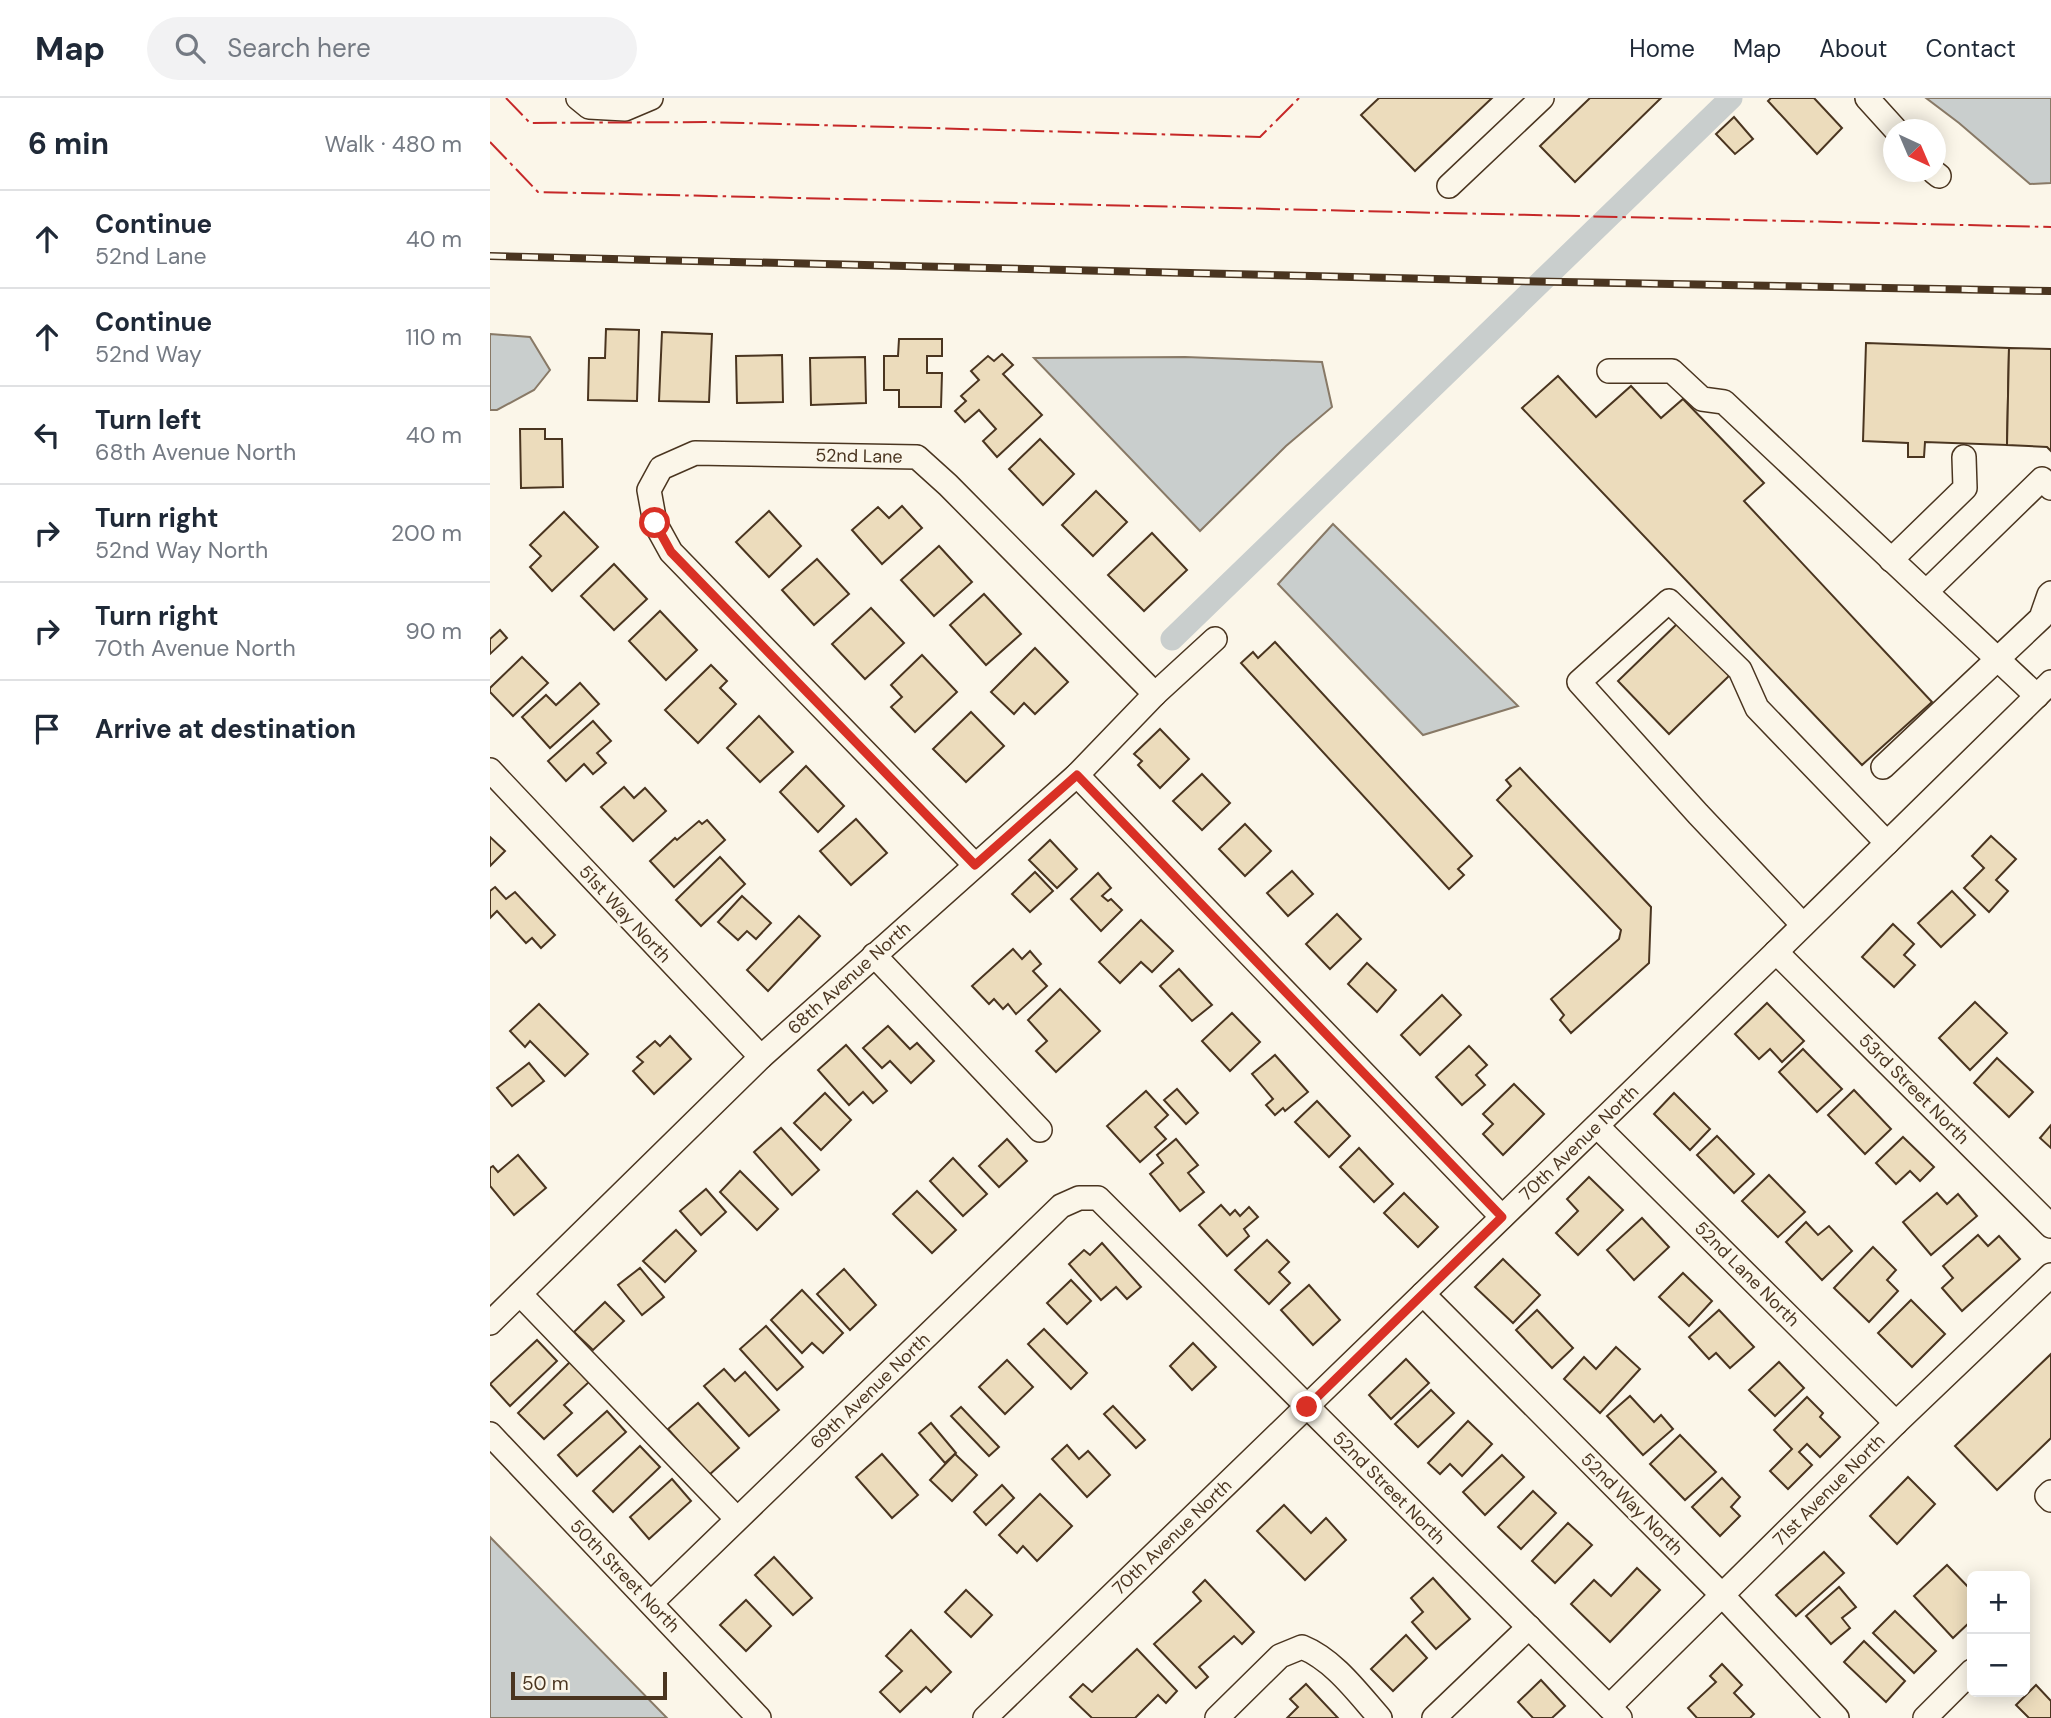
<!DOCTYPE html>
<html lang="en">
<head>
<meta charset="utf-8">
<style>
	:root { --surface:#fff; --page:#f2f2f3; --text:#1f2937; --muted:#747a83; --line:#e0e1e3 }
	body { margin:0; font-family:"DM Sans",sans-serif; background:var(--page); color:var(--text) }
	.controls { position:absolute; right:21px; bottom:21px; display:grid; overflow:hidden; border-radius:10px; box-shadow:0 4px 18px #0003 }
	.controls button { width:63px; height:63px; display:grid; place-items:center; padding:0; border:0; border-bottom:2px solid var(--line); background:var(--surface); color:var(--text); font:35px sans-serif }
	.compass { position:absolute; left:1393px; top:21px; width:63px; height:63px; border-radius:50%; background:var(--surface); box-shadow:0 4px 18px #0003; rotate:136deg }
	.scale { position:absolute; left:21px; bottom:18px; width:156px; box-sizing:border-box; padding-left:7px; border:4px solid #4a3520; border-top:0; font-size:19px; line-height:24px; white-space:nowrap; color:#4a3520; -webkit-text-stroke:5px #fbf6e9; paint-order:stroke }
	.stop { position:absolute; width:21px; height:21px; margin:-16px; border:5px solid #d93025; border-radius:50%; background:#fff }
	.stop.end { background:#d93025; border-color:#fff; box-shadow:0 2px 7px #0008 }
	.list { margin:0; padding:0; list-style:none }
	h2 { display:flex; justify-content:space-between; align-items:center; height:91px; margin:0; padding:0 28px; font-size:30px }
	h2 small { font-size:23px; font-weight:400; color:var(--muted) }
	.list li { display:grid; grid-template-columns:46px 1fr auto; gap:21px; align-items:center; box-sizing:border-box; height:98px; padding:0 28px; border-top:2px solid var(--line) }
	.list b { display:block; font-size:26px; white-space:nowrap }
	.list p { margin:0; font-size:23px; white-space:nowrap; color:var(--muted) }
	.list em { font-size:23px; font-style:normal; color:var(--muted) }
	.icon { flex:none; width:38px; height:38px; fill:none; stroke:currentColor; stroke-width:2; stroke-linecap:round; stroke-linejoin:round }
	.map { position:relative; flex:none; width:1561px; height:1620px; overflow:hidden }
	header { display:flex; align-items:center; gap:42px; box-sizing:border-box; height:98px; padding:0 35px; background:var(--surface); border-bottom:2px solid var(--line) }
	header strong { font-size:33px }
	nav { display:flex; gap:38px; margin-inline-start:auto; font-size:24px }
	.search { width:490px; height:63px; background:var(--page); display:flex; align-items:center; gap:18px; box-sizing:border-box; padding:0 24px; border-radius:38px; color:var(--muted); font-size:26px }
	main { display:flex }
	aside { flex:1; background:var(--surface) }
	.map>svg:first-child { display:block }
</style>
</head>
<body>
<header>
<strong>Map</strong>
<div class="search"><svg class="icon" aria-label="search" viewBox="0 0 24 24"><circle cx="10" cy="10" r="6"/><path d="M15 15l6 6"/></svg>Search here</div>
<nav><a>Home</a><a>Map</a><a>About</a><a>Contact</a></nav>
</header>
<main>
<aside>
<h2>6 min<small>Walk · 480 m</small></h2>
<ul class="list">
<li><svg class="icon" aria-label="ahead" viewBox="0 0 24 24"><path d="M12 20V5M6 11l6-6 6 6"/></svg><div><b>Continue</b><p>52nd Lane</p></div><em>40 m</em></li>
<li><svg class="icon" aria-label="ahead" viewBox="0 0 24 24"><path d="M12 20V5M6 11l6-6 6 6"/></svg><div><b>Continue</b><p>52nd Way</p></div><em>110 m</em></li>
<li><svg class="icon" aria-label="left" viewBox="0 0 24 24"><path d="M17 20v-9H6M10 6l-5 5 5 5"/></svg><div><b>Turn left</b><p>68th Avenue North</p></div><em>40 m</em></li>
<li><svg class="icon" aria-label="right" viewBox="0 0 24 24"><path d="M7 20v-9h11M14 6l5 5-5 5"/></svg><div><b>Turn right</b><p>52nd Way North</p></div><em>200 m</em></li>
<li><svg class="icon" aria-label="right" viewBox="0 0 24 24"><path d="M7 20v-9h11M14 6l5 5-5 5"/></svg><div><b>Turn right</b><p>70th Avenue North</p></div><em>90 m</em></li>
<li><svg class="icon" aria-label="arrive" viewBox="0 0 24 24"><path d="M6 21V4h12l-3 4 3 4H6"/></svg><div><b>Arrive at destination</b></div></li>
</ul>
</aside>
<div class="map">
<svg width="1561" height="1620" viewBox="0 0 1561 1620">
	<rect width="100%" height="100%" fill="#fbf6e9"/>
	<g fill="#c9cecd" stroke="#887966" stroke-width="2">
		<polygon points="1436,0 1561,0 1561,85 1540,86 1469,25"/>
		<polygon points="0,236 40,239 60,272 44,292 7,312 0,312"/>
		<polygon points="695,259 832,264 842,309 796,348 710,433 544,260"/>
		<polygon points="843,426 1028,608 933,637 788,486"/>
		<polygon points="0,1439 177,1620 0,1620"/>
	</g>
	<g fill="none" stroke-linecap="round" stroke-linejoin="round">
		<polyline stroke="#c9cecd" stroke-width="23" points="682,541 1241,0"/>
	</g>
	<g fill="#ecdcbc" stroke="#4a3520" stroke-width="2">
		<polygon points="889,0 1002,0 925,73 871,17"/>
		<polygon points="1100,0 1171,0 1085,84 1050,48"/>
		<polygon points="1281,0 1324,0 1352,30 1327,56 1278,3"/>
		<polygon points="1244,19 1263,41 1245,56 1226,36"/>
		<polygon points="116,231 149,232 147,303 98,302 99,260 115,260"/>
		<polygon points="172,234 222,236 219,304 169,303"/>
		<polygon points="409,241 452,241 452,258 437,258 437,275 452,275 451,309 409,309 409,292 394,292 394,258 408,258"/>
		<polygon points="1376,245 1519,250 1517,347 1435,344 1434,359 1418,359 1418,345 1373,343"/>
		<polygon points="1519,250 1561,251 1561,353 1557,349 1517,347"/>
		<polygon points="512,256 523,267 513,276 552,317 507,359 493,343 506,331 489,312 475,324 465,313 476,303 471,298 489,282 481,273 498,258 504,263"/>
		<polygon points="292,257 293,304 247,305 246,258"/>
		<polygon points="375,259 376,305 321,307 320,260"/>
		<polygon points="1068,278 1106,319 1141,288 1171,320 1193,301 1274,385 1254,403 1442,604 1372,667 1032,310"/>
		<polygon points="30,331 55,331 55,341 72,341 73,389 31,390"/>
		<polygon points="550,341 584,376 553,407 519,371"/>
		<polygon points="606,393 637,424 603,458 572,427"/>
		<polygon points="412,408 432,430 392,466 362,432 388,409 399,420"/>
		<polygon points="279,413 311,448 279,479 246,444"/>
		<polygon points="74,414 108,449 62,493 40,469 51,458 40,447"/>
		<polygon points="662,435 697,472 654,513 618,477"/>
		<polygon points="449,448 482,484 444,518 411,482"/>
		<polygon points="327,461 359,496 324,527 292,492"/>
		<polygon points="124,466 157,501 124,532 91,498"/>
		<polygon points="494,496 531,536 496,567 460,527"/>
		<polygon points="381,510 414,545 375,581 342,546"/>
		<polygon points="170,513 207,552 176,582 139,543"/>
		<polygon points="1189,524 1240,577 1179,636 1128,583"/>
		<polygon points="10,532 17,540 0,556 0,541"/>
		<polygon points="785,544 982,758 968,771 974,777 959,791 751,565 763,554 768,560"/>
		<polygon points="545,550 578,584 545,616 534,605 524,616 501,594"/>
		<polygon points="432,557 467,594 425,634 401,609 412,599 401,587"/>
		<polygon points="32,559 58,585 23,618 0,594 0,590"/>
		<polygon points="221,567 237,583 230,590 246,606 208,645 175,612"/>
		<polygon points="90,585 109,606 60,650 32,619 56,597 66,607"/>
		<polygon points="481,614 514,648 476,684 443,651"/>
		<polygon points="269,618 303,654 270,684 237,650"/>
		<polygon points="103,623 121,643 107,655 116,665 103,676 94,666 76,683 58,663"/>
		<polygon points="670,631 699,661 670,690 648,667 652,663 644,656"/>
		<polygon points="316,668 354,708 328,734 290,694"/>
		<polygon points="1030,670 1161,809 1159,865 1081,935 1070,922 1074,917 1061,901 1129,841 1131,832 1007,702 1021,688 1016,682"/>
		<polygon points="712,676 740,705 712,732 683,703"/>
		<polygon points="134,689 144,700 155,690 176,713 143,743 111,709"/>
		<polygon points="366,721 397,755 361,787 330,753"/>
		<polygon points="217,722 235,742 184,789 160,763 185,740 187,742 209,723 212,726"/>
		<polygon points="755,726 781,753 755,778 729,751"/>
		<polygon points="1501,738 1526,761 1506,782 1518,793 1499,814 1474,790 1494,770 1482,758"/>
		<polygon points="0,739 15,753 0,768"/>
		<polygon points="560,742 587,771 567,790 539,762"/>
		<polygon points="230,759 255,786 211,828 186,802"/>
		<polygon points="802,773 823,796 798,818 777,795"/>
		<polygon points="545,774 563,793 540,814 522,796"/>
		<polygon points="608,775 621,790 612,798 618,803 621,801 632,812 611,833 581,801"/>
		<polygon points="5,789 16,801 25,794 65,837 51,850 42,840 36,845 7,813 0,820 0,793"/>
		<polygon points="1462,793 1485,817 1451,849 1428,825"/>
		<polygon points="252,798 281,825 266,841 257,833 248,842 228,824"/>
		<polygon points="847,816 871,841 840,871 816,846"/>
		<polygon points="309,818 330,838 278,893 257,872"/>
		<polygon points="651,822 683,853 662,874 651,864 630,885 609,864"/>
		<polygon points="1403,826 1424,846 1414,857 1425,867 1404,889 1372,859"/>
		<polygon points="523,851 532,861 540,853 551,866 543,873 557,888 526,916 518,906 513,911 504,901 499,906 482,888"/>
		<polygon points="877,865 906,892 887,914 858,886"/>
		<polygon points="689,871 722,907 702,923 670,888"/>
		<polygon points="570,891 610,933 566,974 546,953 557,943 538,922"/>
		<polygon points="952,897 971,917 930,957 911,937"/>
		<polygon points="1485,904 1517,935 1480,972 1449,940"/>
		<polygon points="1277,905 1314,943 1292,964 1280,951 1269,961 1245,936"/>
		<polygon points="49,906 98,956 75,978 40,943 35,949 20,933"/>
		<polygon points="742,915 770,944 740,973 712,943"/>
		<polygon points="398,928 420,951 427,945 444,963 421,985 400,963 392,970 373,950"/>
		<polygon points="180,938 201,961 164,996 143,973 153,964 147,959 165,943 170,948"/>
		<polygon points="356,947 397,993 383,1005 373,994 359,1007 328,972"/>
		<polygon points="979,948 997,967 986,977 995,987 972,1007 946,979"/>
		<polygon points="1313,951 1352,991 1327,1014 1289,974"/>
		<polygon points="785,957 818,994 795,1013 793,1010 785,1017 776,1007 783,1001 762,976"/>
		<polygon points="1507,960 1543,994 1519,1019 1484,985"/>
		<polygon points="39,965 54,983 22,1008 7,990"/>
		<polygon points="1024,986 1054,1016 1013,1057 993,1036 1003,1026 993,1016"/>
		<polygon points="687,991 708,1015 696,1026 674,1002"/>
		<polygon points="1364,992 1401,1031 1375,1056 1338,1017"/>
		<polygon points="656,993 678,1017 665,1029 676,1041 650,1064 617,1028"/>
		<polygon points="335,995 361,1022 331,1052 304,1025"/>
		<polygon points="1184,995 1220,1031 1200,1052 1164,1016"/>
		<polygon points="827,1003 860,1038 839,1059 805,1024"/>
		<polygon points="1561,1027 1561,1050 1550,1040"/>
		<polygon points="291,1030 329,1072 302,1097 264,1054"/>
		<polygon points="1227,1038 1264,1076 1244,1095 1207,1057"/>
		<polygon points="1413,1039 1444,1069 1430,1083 1420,1073 1406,1086 1386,1065"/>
		<polygon points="517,1041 537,1063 509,1089 489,1068"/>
		<polygon points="686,1041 708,1067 698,1075 714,1094 690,1113 660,1076 673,1065 667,1057"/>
		<polygon points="869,1050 903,1086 884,1104 850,1069"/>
		<polygon points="28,1057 56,1090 24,1117 0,1088 0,1070 3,1068 8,1074"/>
		<polygon points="463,1060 497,1096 473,1118 440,1083"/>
		<polygon points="250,1073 288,1111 267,1132 230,1094"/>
		<polygon points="1279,1077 1315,1114 1288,1139 1252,1103"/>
		<polygon points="1099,1079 1133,1112 1088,1157 1066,1135 1088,1113 1077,1101"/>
		<polygon points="216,1091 236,1114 211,1137 190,1113"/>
		<polygon points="427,1093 466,1132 442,1155 403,1116"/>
		<polygon points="914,1095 948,1129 928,1149 894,1115"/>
		<polygon points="1447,1095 1457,1106 1468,1096 1487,1118 1441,1157 1413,1124"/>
		<polygon points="731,1107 740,1117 745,1112 750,1118 759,1109 768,1119 754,1131 759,1138 737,1158 709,1127"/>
		<polygon points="1152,1120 1179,1149 1144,1182 1117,1152"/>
		<polygon points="1316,1124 1328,1137 1339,1128 1362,1153 1332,1182 1296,1144"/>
		<polygon points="186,1132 206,1153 175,1184 153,1163"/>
		<polygon points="1488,1137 1498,1148 1509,1138 1530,1161 1472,1213 1452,1190 1463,1180 1453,1168"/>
		<polygon points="777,1142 799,1164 789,1174 800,1185 779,1206 745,1172"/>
		<polygon points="612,1145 651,1189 637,1201 626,1189 611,1202 579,1166 594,1152 600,1157"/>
		<polygon points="1383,1149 1406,1172 1397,1182 1408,1193 1379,1224 1344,1190"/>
		<polygon points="1013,1161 1050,1197 1023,1225 985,1189"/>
		<polygon points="150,1170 174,1199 152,1217 128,1187"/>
		<polygon points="354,1171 386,1207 360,1232 327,1196"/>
		<polygon points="1193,1175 1222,1203 1199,1228 1169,1199"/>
		<polygon points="581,1182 601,1203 577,1226 557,1205"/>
		<polygon points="819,1187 850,1222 823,1247 791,1212"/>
		<polygon points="312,1192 353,1235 333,1255 322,1245 312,1255 281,1222"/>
		<polygon points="1421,1202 1455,1236 1422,1269 1388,1235"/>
		<polygon points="115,1204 134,1223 103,1252 84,1234"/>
		<polygon points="1047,1212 1083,1250 1062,1270 1026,1232"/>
		<polygon points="1229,1212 1264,1249 1240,1270 1226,1255 1219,1261 1199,1239"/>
		<polygon points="276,1228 313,1269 287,1292 250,1251"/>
		<polygon points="554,1231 597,1275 581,1291 538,1246"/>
		<polygon points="47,1242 67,1263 20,1308 0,1286"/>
		<polygon points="703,1245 726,1269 702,1292 680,1268"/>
		<polygon points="1126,1249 1150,1271 1110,1315 1074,1281 1094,1259 1106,1271"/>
		<polygon points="1561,1256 1561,1340 1507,1392 1465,1348"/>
		<polygon points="916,1261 939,1285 901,1321 879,1297"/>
		<polygon points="517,1262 543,1289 515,1316 489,1289"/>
		<polygon points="80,1264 99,1284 74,1307 82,1315 54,1341 28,1315"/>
		<polygon points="1289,1264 1314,1290 1285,1318 1259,1292"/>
		<polygon points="234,1271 245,1283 255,1274 289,1312 259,1338 214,1288"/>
		<polygon points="941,1292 964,1315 928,1349 905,1326"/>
		<polygon points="1140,1298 1164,1324 1171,1317 1183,1331 1153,1357 1117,1318"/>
		<polygon points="1317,1299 1333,1315 1330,1319 1350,1339 1330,1359 1317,1346 1309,1354 1322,1367 1298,1391 1280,1373 1302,1351 1284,1332"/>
		<polygon points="208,1305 249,1350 219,1377 178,1331"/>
		<polygon points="623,1308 655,1342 646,1350 614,1316"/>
		<polygon points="471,1309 509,1349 499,1358 461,1318"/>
		<polygon points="117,1313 136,1334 87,1378 68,1357"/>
		<polygon points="978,1323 1002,1346 972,1378 960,1366 950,1376 938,1365"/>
		<polygon points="441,1325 466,1355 455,1365 429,1335"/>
		<polygon points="1190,1337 1226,1374 1195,1402 1160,1366"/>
		<polygon points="577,1347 589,1361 598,1353 620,1377 597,1399 562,1361"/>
		<polygon points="150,1348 170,1369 123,1414 103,1393"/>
		<polygon points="392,1356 428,1397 402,1420 366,1379"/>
		<polygon points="465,1356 487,1377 462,1403 440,1382"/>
		<polygon points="1012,1357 1034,1379 995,1417 973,1394"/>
		<polygon points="1418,1379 1445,1406 1407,1446 1380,1418"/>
		<polygon points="1232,1380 1250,1399 1241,1409 1250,1418 1230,1438 1202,1409"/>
		<polygon points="182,1381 201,1403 159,1441 140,1419"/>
		<polygon points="512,1387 524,1400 496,1427 484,1414"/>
		<polygon points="1043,1393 1066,1415 1031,1451 1008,1429"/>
		<polygon points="550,1396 582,1428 547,1463 533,1448 527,1455 509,1437"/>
		<polygon points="794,1407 821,1435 836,1420 856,1442 815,1482 767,1433"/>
		<polygon points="1078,1425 1102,1447 1065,1485 1042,1463"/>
		<polygon points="1334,1454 1354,1475 1306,1518 1286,1497"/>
		<polygon points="284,1459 322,1500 303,1517 265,1477"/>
		<polygon points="1457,1467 1482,1493 1482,1522 1463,1540 1424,1498"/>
		<polygon points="1147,1470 1170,1492 1120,1544 1081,1506 1104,1482 1121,1498"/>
		<polygon points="943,1480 980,1521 946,1551 922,1524 933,1514 921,1500"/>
		<polygon points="715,1482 764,1534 752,1546 744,1538 709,1569 718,1579 706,1590 664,1546 711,1503 703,1494"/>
		<polygon points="1349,1489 1366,1509 1352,1520 1360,1530 1341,1546 1316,1518"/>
		<polygon points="476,1492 502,1517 481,1539 455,1514"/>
		<polygon points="256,1502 281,1528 256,1553 230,1527"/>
		<polygon points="1405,1513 1446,1553 1424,1575 1383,1535"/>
		<polygon points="421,1532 461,1574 441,1594 436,1589 410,1614 390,1594 412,1573 396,1558"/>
		<polygon points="916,1537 937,1560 903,1593 881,1571"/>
		<polygon points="1374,1543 1415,1583 1396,1604 1354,1564"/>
		<polygon points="647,1551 687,1593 676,1605 668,1597 645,1620 602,1620 580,1599 593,1586 602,1594"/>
		<polygon points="1232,1566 1252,1587 1244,1595 1264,1616 1260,1620 1207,1620 1198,1610 1226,1584 1220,1578"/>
		<polygon points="1051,1582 1075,1608 1062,1620 1043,1620 1028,1604"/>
		<polygon points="816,1586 848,1620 797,1620 808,1609 800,1601"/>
		<polygon points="1546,1587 1561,1603 1561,1620 1539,1620 1526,1607"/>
	</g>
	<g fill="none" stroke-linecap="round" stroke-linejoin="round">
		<g stroke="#4a3520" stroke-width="26">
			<g id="minor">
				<polyline points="88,0 99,9 135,11 161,0"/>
				<polyline points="1377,0 1406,32"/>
				<polyline points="1444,74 1449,78"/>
				<polyline points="959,88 1052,0"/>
				<polyline points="1119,273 1182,273 1212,301 1234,304 1436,494"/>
				<polyline points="1401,462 1475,390 1474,359"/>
				<polyline points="1547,598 1436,494 1552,381 1561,390"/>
				<polyline points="1393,669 1551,520 1559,497 1561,495"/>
				<polyline points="0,672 271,959"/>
				<polyline points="587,677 1012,1119"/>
				<polyline points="485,767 181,454 165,425 159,392 171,370 205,355 427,359 458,387 665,596"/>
				<polyline points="1313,827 1208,716 1089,584 1179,503 1250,572 1267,610 1397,745"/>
				<polyline points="1286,854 1561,1128"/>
				<polyline points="384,857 550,1032"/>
				<polyline points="1107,1028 1406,1325"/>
				<polyline points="30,1196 247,1421"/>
				<polyline points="933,1196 1233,1498 1347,1620"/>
				<polyline points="0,1225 271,959 587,677 665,596 725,541"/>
				<polyline points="0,1336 269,1620"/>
				<polyline points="1561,1394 1557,1398 1561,1402"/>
				<polyline points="161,1505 571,1108 589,1100 608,1100 1130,1620"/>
				<polyline points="1119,1609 1406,1325 1561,1177"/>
				<polyline points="495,1620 1286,854 1561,584"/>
				<path d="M 727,1620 L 790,1558 L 812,1549 C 844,1562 867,1594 890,1620"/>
				<polyline points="944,1620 1039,1529"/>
				<polyline points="1435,1620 1482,1573"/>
			</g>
		</g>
		<use href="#minor" stroke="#fbf6e9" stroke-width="23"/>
		<g stroke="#4a3520" stroke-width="8">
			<polyline id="rail" points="0,158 1027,183 1561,193"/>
		</g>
		<use href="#rail" stroke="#fbf6e9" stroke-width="5" stroke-dasharray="16" stroke-linecap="butt"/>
		<g stroke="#c62828" stroke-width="2" stroke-dasharray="24 5 3.5 5" stroke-linecap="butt">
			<polyline points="16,0 40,25 216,24 770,39 809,0"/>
			<polyline points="0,44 48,94 1561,129"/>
		</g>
	</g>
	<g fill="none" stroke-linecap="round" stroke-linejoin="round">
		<polyline stroke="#d93025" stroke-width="9" points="165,425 181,454 485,767 587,677 1012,1119 817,1309"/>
	</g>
	<g text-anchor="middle" stroke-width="5" stroke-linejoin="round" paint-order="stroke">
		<g font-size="18" fill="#4a3520" stroke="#fbf6e9">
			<text transform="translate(369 358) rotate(1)" y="6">52nd Lane</text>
			<text transform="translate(135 816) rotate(47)" y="6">51st Way North</text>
			<text transform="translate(359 880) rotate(-42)" y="6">68th Avenue North</text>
			<text transform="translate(1424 991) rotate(45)" y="6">53rd Street North</text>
			<text transform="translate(1089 1045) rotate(-44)" y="6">70th Avenue North</text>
			<text transform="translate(1257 1176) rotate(45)" y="6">52nd Lane North</text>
			<text transform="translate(380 1293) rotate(-44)" y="6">69th Avenue North</text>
			<text transform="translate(899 1390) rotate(45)" y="6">52nd Street North</text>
			<text transform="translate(1339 1392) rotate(-45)" y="6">71st Avenue North</text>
			<text transform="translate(1142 1406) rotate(45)" y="6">52nd Way North</text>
			<text transform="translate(682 1439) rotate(-44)" y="6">70th Avenue North</text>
			<text transform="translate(135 1478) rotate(46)" y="6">50th Street North</text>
		</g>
	</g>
</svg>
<div class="controls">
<button>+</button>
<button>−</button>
</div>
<svg class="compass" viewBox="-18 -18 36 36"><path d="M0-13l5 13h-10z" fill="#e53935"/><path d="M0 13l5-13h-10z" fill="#747a83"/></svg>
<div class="scale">50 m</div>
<div class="stop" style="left:165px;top:425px"></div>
<div class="stop end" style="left:817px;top:1309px"></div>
</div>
</main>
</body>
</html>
